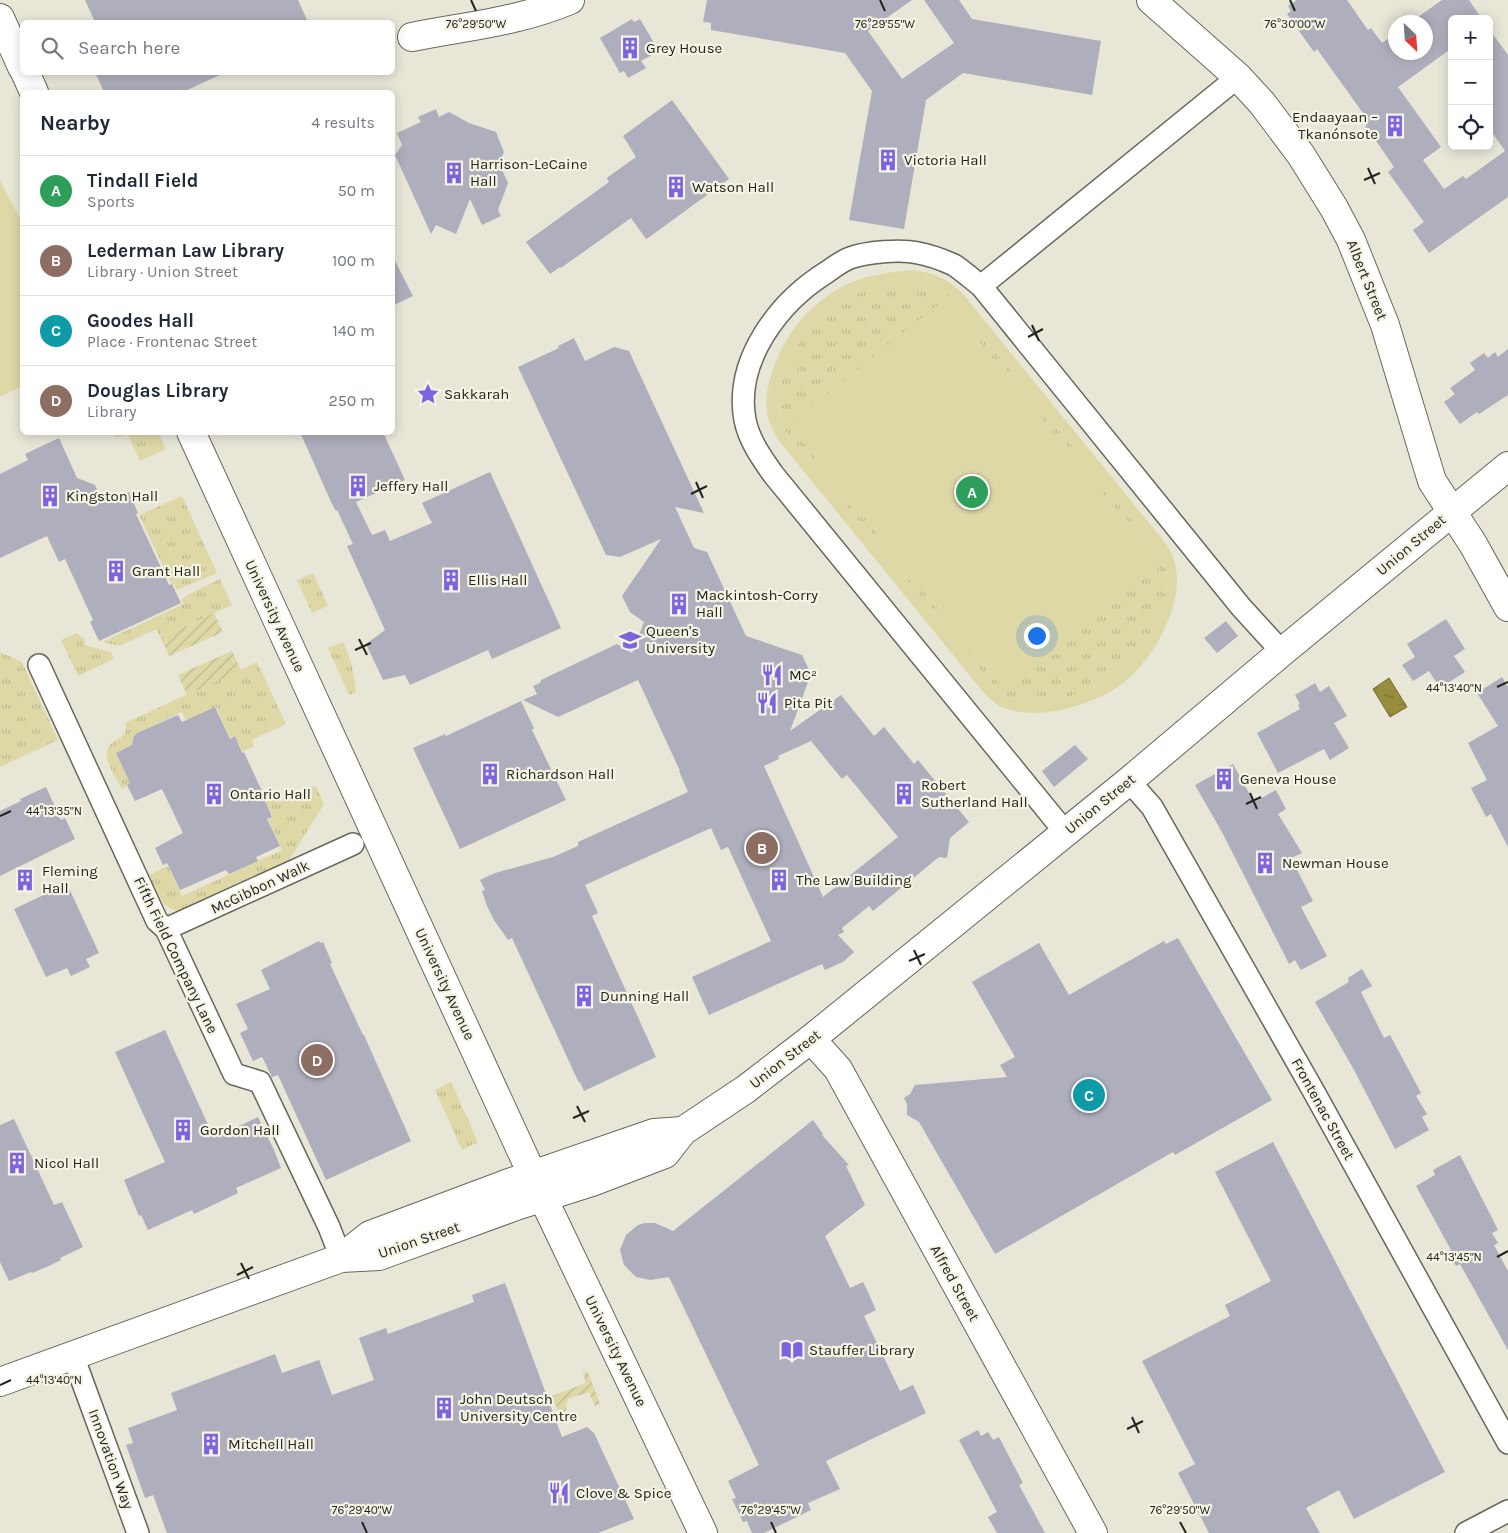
<!DOCTYPE html>
<html lang="en">
<head>
<meta charset="utf-8">
<style>
	:root { --surface:#fff; --page:#f6f6f7; --text:#1f2937; --muted:#747a83; --line:#e0e1e3; --accent:#111827 }
	body { margin:0; font-family:Karla,sans-serif; background:var(--page); color:var(--text) }
	.controls { position:absolute; right:15px; top:15px; display:grid; overflow:hidden; border-radius:8px; box-shadow:0 2px 12px #0003 }
	.controls button { width:45px; height:45px; display:grid; place-items:center; padding:0; border:0; border-bottom:1px solid var(--line); background:var(--surface); color:var(--text); font:25px sans-serif }
	.compass { position:absolute; left:1388px; top:15px; width:45px; height:45px; border-radius:50%; background:var(--surface); box-shadow:0 2px 12px #0003; rotate:155deg }
	.you { position:absolute; left:1036px; top:635px; width:18px; height:18px; margin:-12px; border:4px solid #fff; border-radius:50%; background:#1a73e8; box-shadow:0 0 0 8px #1a73e833 }
	.badge { display:grid; place-items:center; width:32px; height:32px; border-radius:50%; background:var(--accent); color:#fff; font-size:16px; font-weight:700 }
	.pin { position:absolute; translate:-50% -50%; border:2px solid #fff; box-shadow:0 1px 5px #0006 }
	.list { margin:0; padding:0; list-style:none }
	h2 { display:flex; justify-content:space-between; align-items:center; height:65px; margin:0; padding:0 20px; font-size:21px }
	h2 small { font-size:16px; font-weight:400; color:var(--muted) }
	.list li { display:grid; grid-template-columns:32px 1fr auto; gap:15px; align-items:center; box-sizing:border-box; height:70px; padding:0 20px; border-top:1px solid var(--line) }
	.list b { display:block; font-size:19px; white-space:nowrap }
	.list p { margin:0; font-size:16px; white-space:nowrap; color:var(--muted) }
	.list em { font-size:16px; font-style:normal; color:var(--muted) }
	.icon { flex:none; width:28px; height:28px; fill:none; stroke:currentColor; stroke-width:2; stroke-linecap:round; stroke-linejoin:round }
	.map { position:relative; flex:none; width:1508px; height:1533px; overflow:hidden }
	.search { position:absolute; background:var(--surface); box-shadow:0 2px 12px #0003; left:20px; top:20px; width:375px; height:55px; display:flex; align-items:center; gap:12px; box-sizing:border-box; padding:0 18px; border-radius:8px; color:var(--muted); font-size:19px }
	.panel { position:absolute; background:var(--surface); box-shadow:0 2px 12px #0003; left:20px; top:90px; width:375px; height:345px; border-radius:8px }
	.map>svg:first-child { display:block }
</style>
</head>
<body>
<div class="map">
<svg width="1508" height="1533" viewBox="0 0 1508 1533">
	<defs>
		<pattern id="grass-tufts" width="24" height="20" patternUnits="userSpaceOnUse" patternTransform="scale(1.25)"><rect width="24" height="20" fill="#ded8a7"/><path d="M3 7l-1-3M5 7V3M7 7l1-3M15 17l-1-3M17 17v-4M19 17l1-3" fill="none" stroke="#beb98f"/></pattern>
		<pattern id="garden-furrows" width="10" height="10" patternUnits="userSpaceOnUse" patternTransform="scale(1.25)"><rect width="10" height="10" fill="#ded8a7"/><path d="M-1 1l2-2M0 10L10 0M9 11l2-2" fill="none" stroke="#beb98f"/></pattern>
		<pattern id="water-ripples" width="26" height="14" patternUnits="userSpaceOnUse" patternTransform="scale(1.25)"><rect width="26" height="14" fill="#988d3c"/><path d="M2 4q2-2 4 0t4 0M15 11q2-2 4 0t4 0" fill="none" stroke="#7c7332"/></pattern>
	</defs>
	<rect width="100%" height="100%" fill="#e8e6d7"/>
	<g fill="url(#grass-tufts)">
		<path d="M 921,283 L 936,287 L 949,295 L 1159,552 C 1163,561 1167,571 1167,581 C 1166,612 1142,654 1117,673 C 1090,694 1039,711 1006,696 C 1001,694 997,690 994,687 L 785,430 C 781,420 778,411 778,400 C 778,394 780,387 782,381 C 791,346 816,312 849,297 C 872,286 896,284 921,283 Z"/>
		<polygon points="114,433 158,433 166,449 140,461 127,434 116,438"/>
		<polygon points="182,496 217,573 177,590 174,584 172,585 139,515"/>
		<polygon points="313,573 328,606 312,613 297,580"/>
		<polygon points="220,579 232,605 161,638 156,629 120,646 102,642 183,604 182,599 187,596 187,595"/>
		<polygon points="76,633 85,639 84,645 111,652 114,659 78,676 61,640"/>
		<path d="M 343,642 C 351,660 354,672 356,692 L 349,695 L 328,648 Z"/>
		<polygon points="0,652 22,662 58,740 0,767"/>
		<path d="M 257,662 L 286,724 L 252,740 L 254,746 L 242,752 L 235,736 L 230,738 L 216,707 L 186,720 L 182,712 L 137,733 L 134,736 L 134,744 L 116,753 L 130,783 L 122,790 C 117,779 105,763 107,751 C 110,737 131,740 125,723 Z"/>
		<path d="M 316,786 L 324,804 L 286,865 L 183,912 C 160,910 158,893 149,875 L 168,866 L 182,896 L 282,850 L 268,819 L 273,817 L 266,802 L 277,796 L 280,802 Z"/>
		<polygon points="451,1082 478,1142 462,1150 435,1090"/>
	</g>
	<g fill="url(#garden-furrows)">
		<polygon points="214,613 223,632 169,656 161,638"/>
		<polygon points="232,651 241,670 187,695 178,675"/>
		<polygon points="588,1372 600,1404 595,1406 589,1392 568,1399 565,1414 560,1416 552,1396 586,1383 583,1373"/>
	</g>
	<g fill="#ded8a7" fill-rule="evenodd">
		<polygon points="0,180 22,223 22,386 0,397"/>
		<path d="M 914,270 C 936,274 947,278 963,294 L 1167,545 C 1180,567 1179,586 1172,610 C 1163,637 1148,661 1127,680 C 1099,704 1037,723 1002,707 C 995,704 989,698 984,693 L 780,442 C 774,432 768,423 767,411 C 765,401 767,390 770,380 C 780,338 810,301 850,283 C 870,274 893,272 914,270 ZM 921,283 L 936,287 L 949,295 L 1159,552 C 1163,561 1167,571 1167,581 C 1166,612 1142,654 1117,673 C 1090,694 1039,711 1006,696 C 1001,694 998,690 994,687 L 785,430 C 781,420 778,411 778,400 C 778,394 780,387 782,381 C 791,346 816,312 850,297 C 872,286 896,284 921,283 Z"/>
		<polygon points="945,299 1155,558 999,684 789,425"/>
	</g>
	<polygon fill="url(#water-ripples)" stroke="#756e33" points="1389,678 1407,707 1390,717 1373,689"/>
	<g fill="#afaebc" fill-rule="evenodd">
		<polygon points="85,0 298,0 308,22 95,22"/>
		<polygon points="707,0 912,0 868,31 902,79 954,43 924,0 959,0 972,19 1101,41 1092,95 963,73 926,100 904,229 849,220 872,91 845,53 711,30 711,23 703,22"/>
		<polygon points="1297,0 1347,0 1368,30 1371,28 1382,43 1396,33 1396,52 1426,52 1426,22 1411,22 1442,0 1469,0 1482,19 1452,19 1452,48 1398,87 1441,147 1423,160 1444,189 1463,176 1466,179 1505,151 1489,128 1489,29 1508,55 1508,197 1429,253 1413,230 1424,222 1388,172 1394,167 1372,135 1364,131 1368,120 1317,49 1314,52 1287,14 1291,11 1288,6"/>
		<polygon points="632,19 634,22 640,19 654,43 652,44 657,52 641,61 646,68 628,78 624,71 620,73 600,38"/>
		<polygon points="95,72 226,72 183,92 104,92"/>
		<polygon points="672,100 729,179 648,238 646,239 631,218 561,268 560,267 550,274 526,242 609,182 607,179 608,177 636,157 623,136"/>
		<polygon points="436,109 439,117 449,112 469,123 496,132 504,152 499,163 508,183 498,210 501,216 482,225 470,199 456,234 436,225 431,234 395,155 402,145 397,133 421,122 418,117"/>
		<polygon points="392,255 413,296 392,306"/>
		<path d="M 574,338 L 585,361 L 614,347 L 629,351 L 704,513 L 675,507 L 694,548 L 707,552 L 746,636 L 802,655 L 811,674 L 790,731 L 841,695 L 874,736 L 884,727 L 914,764 L 918,760 L 969,822 L 950,838 L 947,858 L 939,857 L 873,911 L 869,906 L 842,928 L 844,932 L 838,935 L 854,952 L 843,962 L 825,970 L 822,964 L 709,1015 L 692,977 L 771,941 L 728,847 L 721,850 L 711,828 L 585,885 L 598,913 L 592,916 L 656,1057 L 584,1091 L 580,1082 L 579,1083 L 512,938 L 508,940 L 494,920 L 487,906 L 482,891 L 485,890 L 480,880 L 495,873 L 553,857 L 578,846 L 578,842 L 688,792 L 679,771 L 680,771 L 638,680 L 558,717 L 523,700 L 537,694 L 533,686 L 540,683 L 541,680 L 617,644 L 632,653 L 644,622 L 630,612 L 622,596 L 661,539 L 620,557 L 606,555 L 518,367 L 559,348 L 558,346 ZM 811,741 L 842,779 L 847,775 L 898,837 L 823,897 L 764,766 L 779,759 L 778,756 Z"/>
		<polygon points="1508,349 1508,395 1479,414 1477,412 1460,424 1444,402 1455,394 1450,388 1475,370 1470,363 1484,353 1488,358 1495,352 1498,357"/>
		<polygon points="300,432 383,432 405,480 356,502 372,535 385,530 390,541 432,523 422,503 490,472 561,628 492,659 488,650 410,685 405,675 383,680 366,644 385,630 347,546 353,544 337,510 336,511 331,502"/>
		<polygon points="59,438 77,478 95,485 103,503 129,492 138,513 136,514 169,585 172,584 181,603 99,641 90,622 93,620 65,559 59,562 47,536 0,558 0,474 28,460 25,454"/>
		<polygon points="1446,619 1465,649 1454,656 1465,672 1440,688 1429,671 1413,681 1402,665 1415,657 1407,644"/>
		<polygon points="1226,621 1238,636 1217,653 1204,638"/>
		<polygon points="1502,677 1508,687 1508,847 1491,814 1486,817 1471,788 1487,780 1468,743 1498,726 1477,693"/>
		<polygon points="1315,683 1320,692 1329,686 1347,716 1334,723 1349,748 1330,760 1324,749 1278,773 1257,733 1300,709 1298,705 1300,704 1295,695"/>
		<polygon points="521,701 534,728 532,730 566,800 460,849 413,748 445,734 446,736"/>
		<polygon points="215,707 230,739 235,736 242,753 244,752 266,800 265,800 272,817 267,819 280,846 256,857 258,861 229,874 226,870 180,890 167,863 163,865 155,848 183,833 162,789 135,801 127,785 130,783 116,753 132,745 134,736 137,733 178,715 182,722"/>
		<polygon points="1075,745 1088,759 1054,787 1042,771"/>
		<polygon points="1233,764 1254,802 1276,790 1286,809 1278,814 1302,853 1291,858 1313,901 1301,907 1327,956 1301,970 1295,960 1289,964 1223,834 1195,785"/>
		<polygon points="46,787 61,820 65,818 75,839 0,876 0,811 21,801 20,799"/>
		<polygon points="67,884 99,953 86,959 90,967 71,976 67,968 46,977 14,909"/>
		<polygon points="1178,938 1272,1100 1175,1155 1173,1152 995,1254 919,1122 907,1115 907,1104 904,1098 910,1094 915,1085 1007,1077 1000,1065 1015,1057 972,982 1039,943 1069,995 1164,941 1166,944"/>
		<polygon points="319,941 320,943 323,942 332,963 330,964 363,1035 364,1035 411,1141 326,1180 278,1075 272,1077 262,1057 253,1061 240,1033 248,1029 236,1004 270,989 261,970"/>
		<polygon points="1362,969 1372,986 1361,992 1384,1038 1390,1035 1421,1093 1416,1096 1427,1114 1422,1117 1429,1130 1395,1149 1353,1068 1315,1002 1349,982 1348,978"/>
		<polygon points="165,1030 214,1138 258,1117 274,1150 281,1168 236,1188 238,1193 194,1214 192,1210 148,1230 141,1215 139,1216 124,1180 165,1162 115,1052"/>
		<polygon points="14,1119 54,1205 62,1202 83,1247 60,1258 61,1260 49,1266 32,1273 31,1272 9,1281 0,1262 0,1125"/>
		<polygon points="813,1120 823,1134 822,1135 849,1165 846,1166 865,1205 825,1236 850,1288 863,1282 868,1292 876,1310 864,1316 900,1391 913,1385 926,1413 826,1461 840,1489 808,1503 811,1510 764,1533 752,1533 747,1521 743,1522 732,1499 736,1498 728,1481 759,1465 669,1277 650,1280 636,1277 624,1265 620,1250 626,1235 638,1225 645,1223 655,1223 673,1231"/>
		<polygon points="1273,1142 1445,1472 1354,1519 1339,1490 1306,1508 1320,1533 1209,1533 1178,1473 1195,1464 1142,1361 1230,1316 1225,1305 1271,1281 1215,1172"/>
		<polygon points="1460,1155 1498,1230 1492,1233 1498,1243 1494,1245 1508,1271 1508,1350 1460,1264 1456,1266 1448,1251 1451,1250 1416,1186 1435,1175 1433,1170"/>
		<polygon points="505,1283 562,1437 587,1427 594,1433 634,1519 598,1533 167,1533 153,1495 145,1498 126,1445 133,1443 128,1428 177,1410 171,1393 275,1354 282,1373 319,1360 332,1395 374,1380 359,1338 386,1328 388,1334 474,1302 472,1295"/>
		<polygon points="978,1430 981,1436 988,1432 993,1440 999,1437 1023,1483 1019,1485 1045,1533 997,1533 988,1517 997,1512 959,1440"/>
	</g>
	<g fill="none" stroke-linecap="round" stroke-linejoin="round">
		<g stroke="#69675a" stroke-width="24">
			<g id="street">
				<polyline points="981,286 1238,77"/>
				<polyline points="39,665 157,921 166,929 234,1074 260,1082 329,1227 341,1258"/>
				<polyline points="1129,781 1152,807 1314,1092 1508,1443"/>
				<path d="M 1065,832 L 773,474 C 761,457 749,440 745,420 C 734,360 779,302 827,272 C 834,267 842,261 850,258 C 866,252 901,249 918,253 C 929,255 943,260 954,265 C 963,271 972,279 981,286 L 1241,607 L 1282,652"/>
				<polyline points="166,929 353,844"/>
				<polyline points="73,1356 138,1533"/>
				<polyline points="1466,1533 1508,1511"/>
			</g>
		</g>
		<g stroke="#69675a" stroke-width="30">
			<g id="secondary">
				<polyline points="1151,0 1238,77 1262,103 1301,155 1334,208 1351,240 1385,325 1432,481 1473,544 1508,607"/>
				<polyline points="0,18 22,67"/>
				<path d="M 412,37 C 466,26 518,22 570,0"/>
				<polyline points="25,72 34,92"/>
				<polyline points="191,432 543,1198 703,1533"/>
				<polyline points="811,1039 838,1069 1093,1533"/>
				<polyline points="341,1258 370,1235 506,1184 654,1133 683,1131"/>
				<polyline points="0,1382 341,1258 379,1256 516,1206 592,1182 665,1154 683,1131 746,1089 811,1039 1129,781 1282,652 1508,466"/>
			</g>
		</g>
		<use href="#street" stroke="#fff" stroke-width="21"/>
		<use href="#secondary" stroke="#fff" stroke-width="28"/>
	</g>
	<path fill="none" stroke="#24241e" stroke-width="2" d="M 471,0 L 476,11M 880,0 L 885,11M 1290,0 L 1295,11M 1368,168 L 1375,184M 1364,180 L 1380,173M 1032,325 L 1039,341M 1028,337 L 1043,329M 696,482 L 703,498M 691,494 L 707,486M 359,639 L 367,655M 355,650 L 371,643M 1497,687 L 1508,682M 1250,793 L 1257,809M 1246,804 L 1261,797M 0,816 L 11,811M 914,950 L 921,965M 909,961 L 925,954M 577,1106 L 585,1122M 573,1118 L 589,1111M 1497,1257 L 1508,1251M 241,1263 L 249,1279M 237,1275 L 253,1267M 0,1385 L 11,1380M 1132,1417 L 1139,1433M 1127,1429 L 1143,1421M 362,1522 L 367,1533M 771,1522 L 776,1533M 1180,1522 L 1186,1533"/>
	<defs>
		<g id="building-bare" transform="scale(1.725)"><path d="M-4-6H4V6H1V3H-1V6H-4ZM-2.5-4.3h1.7v1.8h-1.7ZM.8-4.3h1.7v1.8H.8ZM-2.5-1h1.7V.8h-1.7ZM.8-1h1.7V.8H.8Z" fill="#7e63de" stroke="#f5f3e4" stroke-width="2.5" paint-order="stroke"/></g>
		<g id="sight-bare" transform="scale(1.725)"><path d="M0-6L1.8-2.2L6-1.7L2.9 1.2L3.7 5.4L0 3.3L-3.7 5.4L-2.9 1.2L-6-1.7L-1.8-2.2Z" fill="#7e63de" stroke="#f5f3e4" stroke-width="2.5" paint-order="stroke"/></g>
		<g id="university-bare" transform="scale(1.725)"><path d="M0-5L7-2L0 1L-7-2ZM-4 1L0 2.5L4 1V4Q0 6-4 4Z" fill="#7e63de" stroke="#f5f3e4" stroke-width="2.5" paint-order="stroke"/></g>
		<g id="restaurant-bare" transform="scale(1.725)"><path d="M-5-6h1v4h1v-4h1v4h1v-4h1v5L-1.5 .5V6h-2V.5L-5-1ZM5-6V6H3V1.5H1.5Q1.5-4 5-6Z" fill="#7e63de" stroke="#f5f3e4" stroke-width="2.5" paint-order="stroke"/></g>
		<g id="library-bare" transform="scale(1.725)"><path d="M-6-4Q-3-5.5-.7-3.5V5Q-3 3-6 4ZM6-4Q3-5.5 .7-3.5V5Q3 3 6 4Z" fill="#7e63de" stroke="#f5f3e4" stroke-width="2.5" paint-order="stroke"/></g>
	</defs>
	<g fill-rule="evenodd">
		<use href="#building-bare" x="630" y="48"/>
		<use href="#building-bare" x="1395" y="126"/>
		<use href="#building-bare" x="888" y="160"/>
		<use href="#building-bare" x="454" y="173"/>
		<use href="#building-bare" x="676" y="187"/>
		<use href="#sight-bare" x="428" y="394"/>
		<use href="#building-bare" x="358" y="486"/>
		<use href="#building-bare" x="50" y="496"/>
		<use href="#building-bare" x="116" y="571"/>
		<use href="#building-bare" x="451" y="580"/>
		<use href="#building-bare" x="679" y="604"/>
		<use href="#university-bare" x="630" y="640"/>
		<use href="#restaurant-bare" x="772" y="675"/>
		<use href="#restaurant-bare" x="767" y="703"/>
		<use href="#building-bare" x="490" y="774"/>
		<use href="#building-bare" x="1224" y="779"/>
		<use href="#building-bare" x="214" y="794"/>
		<use href="#building-bare" x="904" y="794"/>
		<use href="#building-bare" x="1265" y="863"/>
		<use href="#building-bare" x="25" y="880"/>
		<use href="#building-bare" x="779" y="880"/>
		<use href="#building-bare" x="584" y="996"/>
		<use href="#building-bare" x="183" y="1130"/>
		<use href="#building-bare" x="17" y="1163"/>
		<use href="#library-bare" x="792" y="1350"/>
		<use href="#building-bare" x="444" y="1408"/>
		<use href="#building-bare" x="211" y="1444"/>
		<use href="#restaurant-bare" x="559" y="1493"/>
	</g>
	<g text-anchor="middle" stroke-width="4.5" stroke-linejoin="round" paint-order="stroke">
		<g font-size="15" fill="#24241e" stroke="#f5f3e4" text-anchor="start">
			<text x="646" y="53">Grey House</text>
			<text x="1378" y="122" text-anchor="end">Endaayaan –<tspan x="1378" dy="17">Tkanónsote</tspan></text>
			<text x="904" y="165">Victoria Hall</text>
			<text x="470" y="169">Harrison-LeCaine<tspan x="470" dy="17">Hall</tspan></text>
			<text x="692" y="192">Watson Hall</text>
			<text x="444" y="399">Sakkarah</text>
			<text x="374" y="491">Jeffery Hall</text>
			<text x="66" y="501">Kingston Hall</text>
			<text x="132" y="576">Grant Hall</text>
			<text x="468" y="585">Ellis Hall</text>
			<text x="696" y="600">Mackintosh-Corry<tspan x="696" dy="17">Hall</tspan></text>
			<text x="646" y="636">Queen's<tspan x="646" dy="17">University</tspan></text>
			<text x="789" y="680">MC²</text>
			<text x="784" y="708">Pita Pit</text>
			<text x="506" y="779">Richardson Hall</text>
			<text x="1240" y="784">Geneva House</text>
			<text x="921" y="790">Robert<tspan x="921" dy="17">Sutherland Hall</tspan></text>
			<text x="230" y="799">Ontario Hall</text>
			<text x="1282" y="868">Newman House</text>
			<text x="42" y="876">Fleming<tspan x="42" dy="17">Hall</tspan></text>
			<text x="796" y="885">The Law Building</text>
			<text x="600" y="1001">Dunning Hall</text>
			<text x="200" y="1135">Gordon Hall</text>
			<text x="34" y="1168">Nicol Hall</text>
			<text x="809" y="1355">Stauffer Library</text>
			<text x="460" y="1404">John Deutsch<tspan x="460" dy="17">University Centre</tspan></text>
			<text x="228" y="1449">Mitchell Hall</text>
			<text x="576" y="1498">Clove &amp; Spice</text>
		</g>
		<g font-size="15" fill="#24241e" stroke="#f5f3e4">
			<text transform="translate(1367 280) rotate(68)" y="5">Albert Street</text>
			<text transform="translate(1411 545) rotate(-40)" y="5">Union Street</text>
			<text transform="translate(275 616) rotate(65)" y="5">University Avenue</text>
			<text transform="translate(1100 804) rotate(-39)" y="5">Union Street</text>
			<text transform="translate(260 887) rotate(-25)" y="5">McGibbon Walk</text>
			<text transform="translate(176 955) rotate(64)" y="5">Fifth Field Company Lane</text>
			<text transform="translate(445 984) rotate(65)" y="5">University Avenue</text>
			<text transform="translate(785 1059) rotate(-38)" y="5">Union Street</text>
			<text transform="translate(1323 1109) rotate(61)" y="5">Frontenac Street</text>
			<text transform="translate(419 1240) rotate(-19)" y="5">Union Street</text>
			<text transform="translate(955 1283) rotate(61)" y="5">Alfred Street</text>
			<text transform="translate(616 1351) rotate(64)" y="5">University Avenue</text>
			<text transform="translate(111 1459) rotate(70)" y="5">Innovation Way</text>
		</g>
	</g>
	<g font-size="12" text-anchor="middle" fill="#24241e" stroke="#f5f3e4" stroke-width="4.5" stroke-linejoin="round" paint-order="stroke">
		<text x="476" y="28">76°29'50"W</text>
		<text x="885" y="28">76°29'55"W</text>
		<text x="1295" y="28">76°30'00"W</text>
		<text x="1454" y="692">44°13'40"N</text>
		<text x="54" y="815">44°13'35"N</text>
		<text x="1454" y="1261">44°13'45"N</text>
		<text x="54" y="1384">44°13'40"N</text>
		<text x="362" y="1514">76°29'40"W</text>
		<text x="771" y="1514">76°29'45"W</text>
		<text x="1180" y="1514">76°29'50"W</text>
	</g>
</svg>
<div class="controls">
<button>+</button>
<button>−</button>
<button><svg class="icon" aria-label="locate" viewBox="0 0 24 24"><circle cx="12" cy="12" r="6"/><path d="M12 2v4M12 18v4M2 12h4M18 12h4"/></svg></button>
</div>
<svg class="compass" viewBox="-18 -18 36 36"><path d="M0-13l5 13h-10z" fill="#e53935"/><path d="M0 13l5-13h-10z" fill="#747a83"/></svg>
<div class="you"></div>
<div class="pin badge" style="left:972px;top:492px;background:#2e9e5b">A</div>
<div class="pin badge" style="left:762px;top:848px;background:#8d6e63">B</div>
<div class="pin badge" style="left:1089px;top:1095px;background:#0f9aa8">C</div>
<div class="pin badge" style="left:317px;top:1060px;background:#8d6e63">D</div>
<div class="search"><svg class="icon" aria-label="search" viewBox="0 0 24 24"><circle cx="10" cy="10" r="6"/><path d="M15 15l6 6"/></svg>Search here</div>
<section class="panel">
<h2>Nearby<small>4 results</small></h2>
<ul class="list">
<li><span class="badge" style="background:#2e9e5b">A</span><div><b>Tindall Field</b><p>Sports</p></div><em>50 m</em></li>
<li><span class="badge" style="background:#8d6e63">B</span><div><b>Lederman Law Library</b><p>Library · Union Street</p></div><em>100 m</em></li>
<li><span class="badge" style="background:#0f9aa8">C</span><div><b>Goodes Hall</b><p>Place · Frontenac Street</p></div><em>140 m</em></li>
<li><span class="badge" style="background:#8d6e63">D</span><div><b>Douglas Library</b><p>Library</p></div><em>250 m</em></li>
</ul>
</section>
</div>
</body>
</html>
